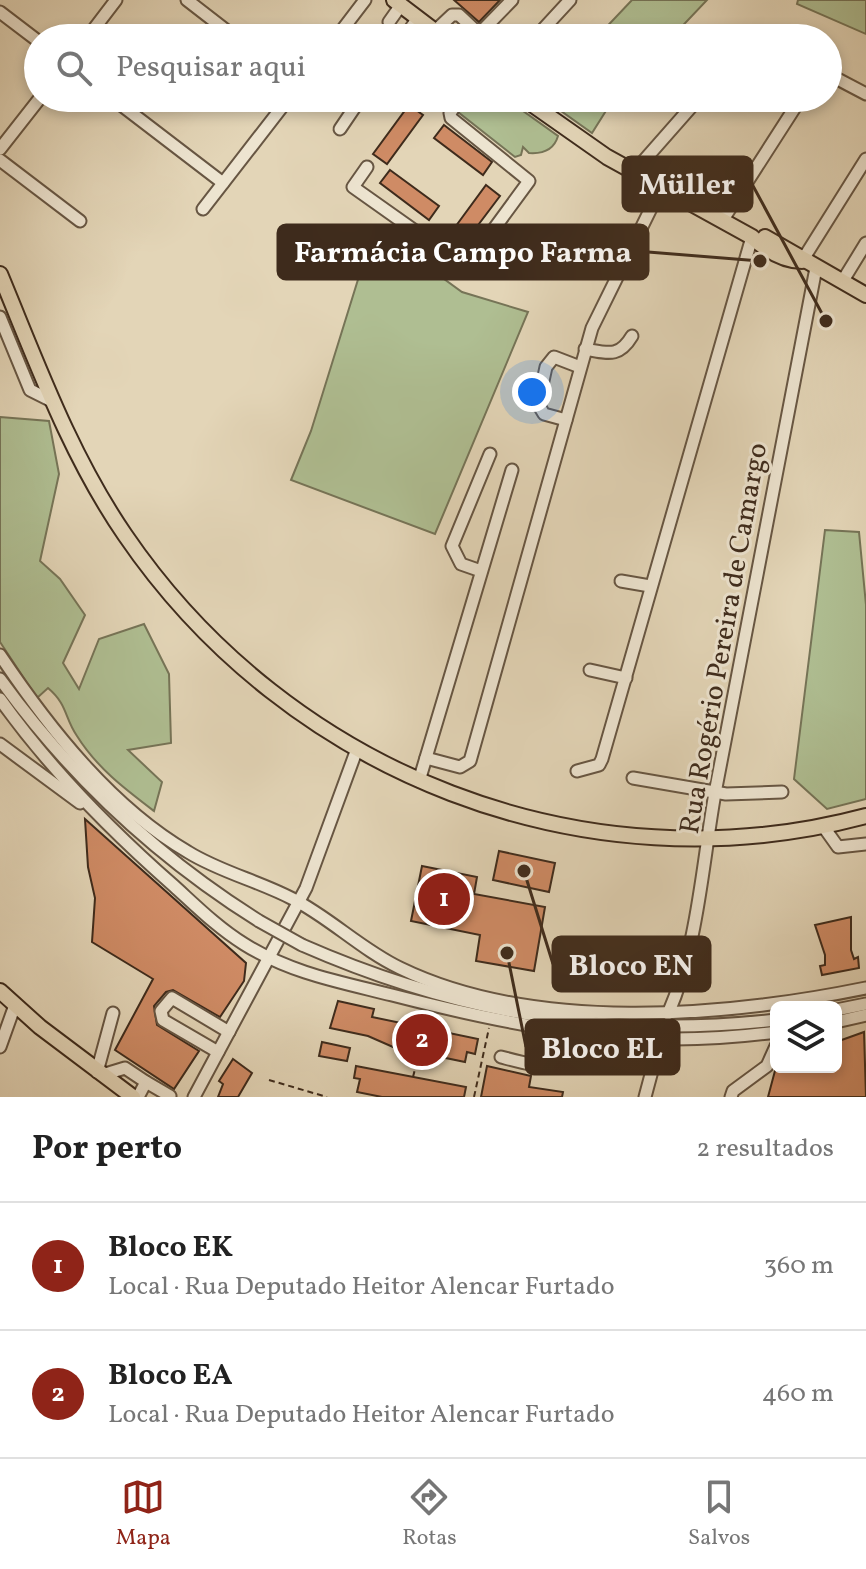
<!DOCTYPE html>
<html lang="pt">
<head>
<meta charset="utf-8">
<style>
	:root { --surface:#fff; --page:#f6f6f6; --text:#222; --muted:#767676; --line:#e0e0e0; --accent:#8f2418 }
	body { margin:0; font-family:Vollkorn,serif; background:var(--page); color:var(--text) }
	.controls { position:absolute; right:24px; bottom:24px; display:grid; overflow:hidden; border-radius:12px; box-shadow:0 4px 12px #0003 }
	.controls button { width:72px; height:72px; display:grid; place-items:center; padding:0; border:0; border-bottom:2px solid var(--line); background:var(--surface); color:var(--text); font:40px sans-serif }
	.you { position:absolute; left:532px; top:392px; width:28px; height:28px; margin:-20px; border:6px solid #fff; border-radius:50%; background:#1a73e8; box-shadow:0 0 0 12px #1a73e833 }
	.badge { display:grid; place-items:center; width:52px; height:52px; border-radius:50%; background:var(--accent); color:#fff; font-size:26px; font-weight:700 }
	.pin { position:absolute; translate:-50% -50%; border:4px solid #fff; box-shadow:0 2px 8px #0006 }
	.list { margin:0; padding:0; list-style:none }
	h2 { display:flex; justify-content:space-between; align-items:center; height:104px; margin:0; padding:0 32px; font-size:34px }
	h2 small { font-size:26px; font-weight:400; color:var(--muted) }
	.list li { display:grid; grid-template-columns:52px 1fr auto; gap:24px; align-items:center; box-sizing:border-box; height:128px; padding:0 32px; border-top:2px solid var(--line) }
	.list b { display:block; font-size:30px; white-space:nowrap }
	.list p { margin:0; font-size:26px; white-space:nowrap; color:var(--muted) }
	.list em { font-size:26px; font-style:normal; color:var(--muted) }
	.icon { flex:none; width:44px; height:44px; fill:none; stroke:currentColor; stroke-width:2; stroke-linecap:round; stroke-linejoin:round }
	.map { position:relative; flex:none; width:866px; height:1097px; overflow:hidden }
	.search { position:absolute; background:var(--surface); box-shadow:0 4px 12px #0003; left:24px; right:24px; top:24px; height:88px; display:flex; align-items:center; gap:20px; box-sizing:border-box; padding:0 28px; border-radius:44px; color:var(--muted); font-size:30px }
	.sheet { height:360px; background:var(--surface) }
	nav { display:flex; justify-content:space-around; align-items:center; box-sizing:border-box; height:112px; border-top:2px solid var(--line); background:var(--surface); font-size:22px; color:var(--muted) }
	nav a { display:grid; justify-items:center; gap:4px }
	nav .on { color:var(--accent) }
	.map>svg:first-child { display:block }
</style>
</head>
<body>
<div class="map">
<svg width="866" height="1097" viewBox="0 0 866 1097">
	<rect width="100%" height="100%" fill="#e3d5b7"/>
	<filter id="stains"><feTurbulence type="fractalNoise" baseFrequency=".0025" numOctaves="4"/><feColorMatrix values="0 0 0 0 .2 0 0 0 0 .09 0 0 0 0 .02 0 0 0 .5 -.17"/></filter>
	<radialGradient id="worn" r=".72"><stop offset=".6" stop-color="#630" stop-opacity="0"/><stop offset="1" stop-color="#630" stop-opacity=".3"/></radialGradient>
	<g fill="#afbe92" stroke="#767457" stroke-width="2">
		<polygon points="632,0 707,0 671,38 596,38"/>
		<polygon points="798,0 866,0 866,34 797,4"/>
		<path d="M 470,98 L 505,98 L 558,136 C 554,150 543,154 529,153 L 523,147 L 521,155 L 515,157 L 458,112 Z"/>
		<polygon points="549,98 614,98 592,133 547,101"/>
		<polygon points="374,228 462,292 528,312 435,534 291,480 311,431"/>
		<path d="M 0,417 L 49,421 L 59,474 L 40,561 L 60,579 L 85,615 L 63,663 L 79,689 L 99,639 L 144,624 L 169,674 L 171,743 L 128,750 L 162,782 L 154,811 C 125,789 97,768 77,736 C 64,717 68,705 48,688 L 37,698 L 0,642 Z"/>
		<polygon points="825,530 859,532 866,605 866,799 827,809 794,779"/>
	</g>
	<g fill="#cf8b65" stroke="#3e2b1c" stroke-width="2">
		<polygon points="454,0 500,0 479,22"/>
		<polygon points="409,105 423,115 387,164 373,154"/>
		<polygon points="444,125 492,162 483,175 434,138"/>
		<polygon points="390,170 439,206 429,220 380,183"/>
		<polygon points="486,185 500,196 463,245 450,234"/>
		<polygon points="85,819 246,963 244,981 220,1017 173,990 166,992 154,1006 157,1025 199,1051 174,1089 115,1050 153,979 92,942 95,898 88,867"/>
		<polygon points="499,851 555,863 549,892 493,880"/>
		<polygon points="422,866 477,877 474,894 545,907 534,971 476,961 480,935 411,921"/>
		<polygon points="851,917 851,950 854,959 858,957 859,968 822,975 820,966 825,965 825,955 815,925"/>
		<polygon points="338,1001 374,1009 372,1017 478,1039 475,1054 467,1052 465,1062 393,1047 368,1036 330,1028"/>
		<polygon points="864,1032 866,1097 768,1097 776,1067 836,1067 836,1042"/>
		<polygon points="322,1042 350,1048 347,1061 319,1056"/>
		<polygon points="233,1059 252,1073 238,1097 218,1097 223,1084 219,1081"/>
		<polygon points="356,1066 466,1087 464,1097 382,1097 357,1092 360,1079 354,1078"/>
		<polygon points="487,1066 531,1076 529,1087 563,1092 562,1097 481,1097"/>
	</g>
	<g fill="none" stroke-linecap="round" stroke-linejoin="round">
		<g stroke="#675643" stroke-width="15">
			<g id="minor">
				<polyline points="187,0 236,38"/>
				<polyline points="0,12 38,41"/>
				<polyline points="389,22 401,5"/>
				<polyline points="435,31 452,15 459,15 476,31 474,38"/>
				<polyline points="87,38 116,0"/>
				<polyline points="336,38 365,0"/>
				<polyline points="404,38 418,18"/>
				<polyline points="475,38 512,0"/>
				<polyline points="535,38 570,0"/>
				<polyline points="752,38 757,32"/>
				<polyline points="828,74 866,94"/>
				<polyline points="112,98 223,183"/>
				<polyline points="340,129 361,98"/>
				<polyline points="0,149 40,98"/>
				<polyline points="0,160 80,221"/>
				<polyline points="367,167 353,187 466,267 529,181 451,118 450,113 461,98"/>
				<polyline points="633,173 699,98"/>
				<polyline points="203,209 289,98"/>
				<polyline points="722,221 801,98"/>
				<polyline points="802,261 866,159"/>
				<polyline points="842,282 866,243"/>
				<polyline points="0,317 30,390 54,402"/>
				<path d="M 585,349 C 608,353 619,358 632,336"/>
				<polyline points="566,420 544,414 538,404 546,367 554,357 580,367"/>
				<polyline points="481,571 461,564 452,546 490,454"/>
				<polyline points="621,581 650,586"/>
				<path d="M 0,655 C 49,728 111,807 188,852 C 220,872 259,881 293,899 C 330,918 362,950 400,968 C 534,1033 724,1017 866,988"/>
				<polyline points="590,670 626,678"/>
				<path d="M 0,679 C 71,777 157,857 259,921"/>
				<path d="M 0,699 C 50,769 109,829 174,886 C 196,906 218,928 244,944 C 290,973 340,982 392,995 C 524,1029 639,1051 776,1032"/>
				<polyline points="0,744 80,803"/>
				<polyline points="426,758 460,767 470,761 592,328 661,188"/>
				<polyline points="577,771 599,765 602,759 752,237"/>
				<polyline points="633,778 726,794 782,792"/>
				<polyline points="419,781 512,470"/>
				<polyline points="823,826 838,847 866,844"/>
				<path d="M 302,945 C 457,1013 608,1039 776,1020"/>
				<polyline points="836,1010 866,1004"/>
				<path d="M 668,1014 C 698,945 702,866 715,793 L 816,268"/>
				<polyline points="836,1022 866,1015"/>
				<polyline points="0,1047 15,1005"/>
				<polyline points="218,1052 163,1020 161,1011 172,998 229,1032"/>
				<path d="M 501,1057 C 536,1066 577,1079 598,1038"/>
				<polyline points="97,1072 113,1013"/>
				<polyline points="102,1075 125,1068 146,1082 138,1097"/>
				<polyline points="146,1082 170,1096"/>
				<polyline points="194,1097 306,888 357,749"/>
				<polyline points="645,1097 660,1041"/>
				<polyline points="731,1097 733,1091 767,1066 776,1046"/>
			</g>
		</g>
		<g stroke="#3e2b1c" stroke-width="18">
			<g id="major">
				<polyline points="394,0 444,38"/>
				<path d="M 523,98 L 607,157 L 752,237 C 766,250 782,261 802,261"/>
				<polyline points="765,237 866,295"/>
				<path d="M 0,274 C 37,363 70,455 125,535 C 288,774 585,891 866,816"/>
				<polyline points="0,991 40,1027 133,1097"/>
			</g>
		</g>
		<g stroke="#3e2b1c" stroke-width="2" stroke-dasharray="6 4" stroke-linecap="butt">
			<polyline points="424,1028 428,1014"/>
			<polyline points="413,1077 419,1053"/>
			<polyline points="269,1080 327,1097"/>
			<polyline points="474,1097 489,1028"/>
		</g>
		<use href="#minor" stroke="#ede4d0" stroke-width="11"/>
		<use href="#major" stroke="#e3d5b7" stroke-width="14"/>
		<g stroke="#675643" stroke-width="15" stroke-linecap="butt">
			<polyline id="minor-bridge" points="259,921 302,945"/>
		</g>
		<use href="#minor-bridge" stroke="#ede4d0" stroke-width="11"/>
	</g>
	<g text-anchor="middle" stroke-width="6" stroke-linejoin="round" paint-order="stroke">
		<g font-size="28" fill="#3e2b1c" stroke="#ede4d0">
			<text transform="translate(722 638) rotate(-80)" y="10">Rua Rogério Pereira de Camargo</text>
		</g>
	</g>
	<path fill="none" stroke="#3e2b1c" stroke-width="3" d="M826 321L752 184M760 261L648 252M524 871L553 964M507 953L526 1047"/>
	<g fill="#3e2b1c" stroke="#ede4d0" stroke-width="3">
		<circle cx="826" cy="321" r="8"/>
		<circle cx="760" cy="261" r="8"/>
		<circle cx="524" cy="871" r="8"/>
		<circle cx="507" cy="953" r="8"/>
	</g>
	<g fill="#3e2b1c" stroke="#3e2b1c" stroke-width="3">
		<rect x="623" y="157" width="129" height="54" rx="8"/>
		<rect x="278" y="225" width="370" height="54" rx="8"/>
		<rect x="553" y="937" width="157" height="54" rx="8"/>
		<rect x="526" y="1020" width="153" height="54" rx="8"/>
	</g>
	<g font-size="30" text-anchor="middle" font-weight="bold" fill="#fff">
		<text x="687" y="194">Müller</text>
		<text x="463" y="262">Farmácia Campo Farma</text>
		<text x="631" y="975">Bloco EN</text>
		<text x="602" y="1058">Bloco EL</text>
	</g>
	<rect width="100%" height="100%" filter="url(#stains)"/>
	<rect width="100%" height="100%" fill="url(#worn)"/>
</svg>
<div class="controls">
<button><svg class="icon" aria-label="layers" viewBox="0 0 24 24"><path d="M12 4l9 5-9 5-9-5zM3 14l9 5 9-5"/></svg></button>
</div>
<div class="you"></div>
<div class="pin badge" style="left:444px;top:899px">1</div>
<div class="pin badge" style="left:422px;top:1040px">2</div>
<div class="search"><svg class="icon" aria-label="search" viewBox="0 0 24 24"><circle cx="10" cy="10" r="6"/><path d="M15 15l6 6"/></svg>Pesquisar aqui</div>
</div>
<section class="sheet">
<h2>Por perto<small>2 resultados</small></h2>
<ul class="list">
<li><span class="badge">1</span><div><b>Bloco EK</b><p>Local · Rua Deputado Heitor Alencar Furtado</p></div><em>360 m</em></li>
<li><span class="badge">2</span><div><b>Bloco EA</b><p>Local · Rua Deputado Heitor Alencar Furtado</p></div><em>460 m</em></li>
</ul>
</section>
<nav>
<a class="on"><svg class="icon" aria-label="map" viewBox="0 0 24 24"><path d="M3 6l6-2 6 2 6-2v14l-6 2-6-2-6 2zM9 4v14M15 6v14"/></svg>Mapa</a>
<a><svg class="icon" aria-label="directions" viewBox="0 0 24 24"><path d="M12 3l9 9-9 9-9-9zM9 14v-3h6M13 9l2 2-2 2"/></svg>Rotas</a>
<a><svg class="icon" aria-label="saved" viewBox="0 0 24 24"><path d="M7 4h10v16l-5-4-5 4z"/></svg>Salvos</a>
</nav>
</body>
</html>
